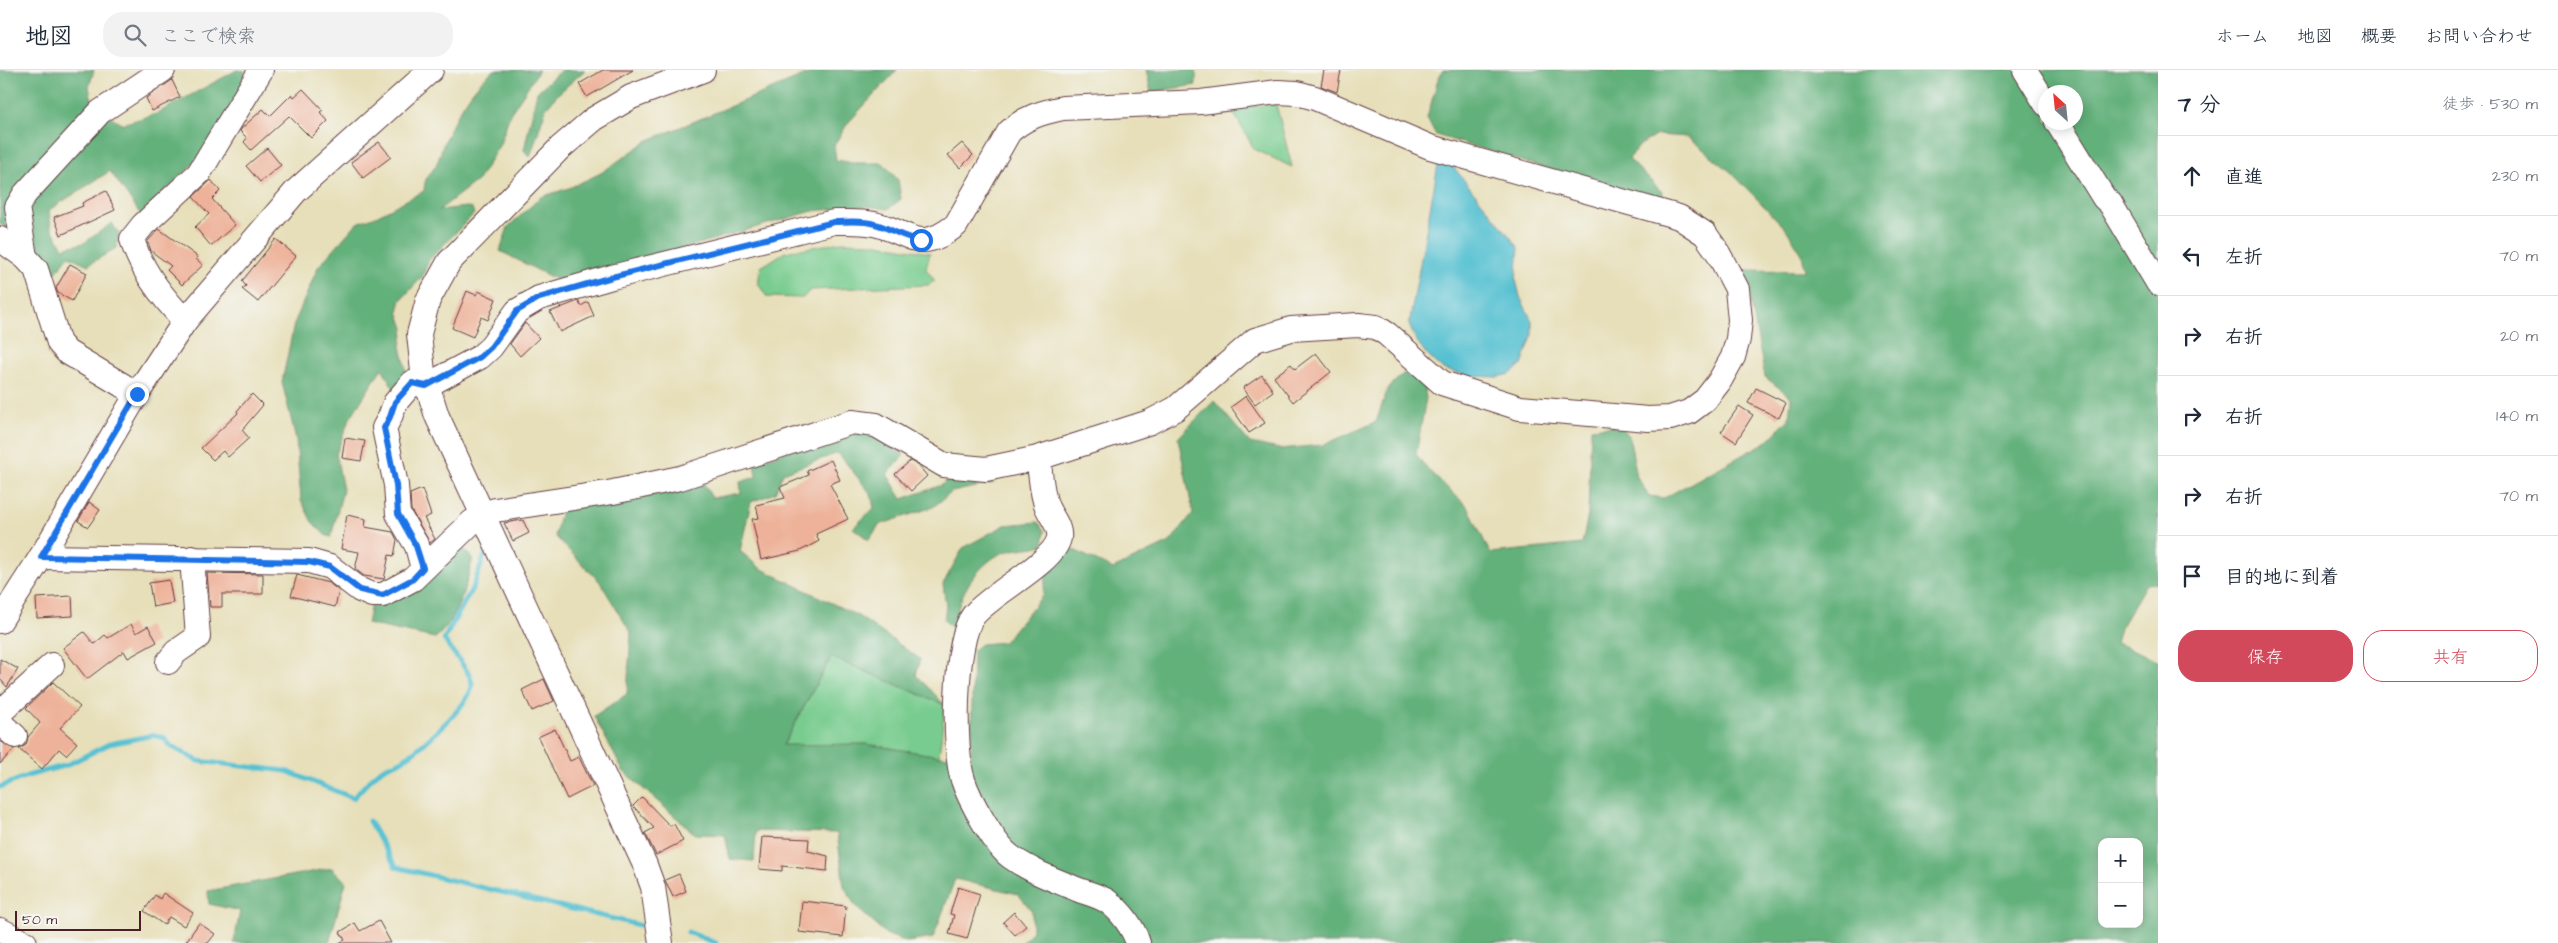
<!DOCTYPE html>
<html lang="ja">
<head>
<meta charset="utf-8">
<style>
	:root { --surface:#fff; --page:#f2f2f3; --text:#1f2937; --muted:#747a83; --line:#e0e1e3; --accent:#d1495b }
	body { margin:0; font-family:"Architects Daughter","Klee One",sans-serif; background:var(--page); color:var(--text) }
	.controls { position:absolute; right:15px; bottom:15px; display:grid; overflow:hidden; border-radius:10px; box-shadow:0 2px 12px #0003 }
	.controls button { width:45px; height:45px; display:grid; place-items:center; padding:0; border:0; border-bottom:1px solid var(--line); background:var(--surface); color:var(--text); font:25px sans-serif }
	.compass { position:absolute; left:2038px; top:15px; width:45px; height:45px; border-radius:50%; background:var(--surface); box-shadow:0 2px 12px #0003; rotate:333deg }
	.scale { position:absolute; left:15px; bottom:12px; width:126px; box-sizing:border-box; padding-left:5px; border:2px solid #4a1f2b; border-top:0; font-size:14px; line-height:18px; white-space:nowrap; color:#4a1f2b; -webkit-text-stroke:4px #f6f6f2; paint-order:stroke }
	.stop { position:absolute; width:15px; height:15px; margin:-11px; border:4px solid #1a73e8; border-radius:50%; background:#fff }
	.stop.end { background:#1a73e8; border-color:#fff; box-shadow:0 1px 5px #0008 }
	.list { margin:0; padding:0; list-style:none }
	h2 { display:flex; justify-content:space-between; align-items:center; height:65px; margin:0; padding:0 20px; font-size:21px }
	h2 small { font-size:16px; font-weight:400; color:var(--muted) }
	.list li { display:grid; grid-template-columns:32px 1fr auto; gap:15px; align-items:center; box-sizing:border-box; height:80px; padding:0 20px; border-top:1px solid var(--line) }
	.list b { display:block; font-size:19px; white-space:nowrap }
	.list em { font-size:16px; font-style:normal; color:var(--muted) }
	.actions { display:flex; gap:10px; padding:15px 20px }
	.actions a { flex:1; padding:11px 0; border:1px solid var(--accent); border-radius:20px; text-align:center; font-size:18px; color:var(--accent) }
	.actions .main { background:var(--accent); color:#fff }
	.icon { flex:none; width:28px; height:28px; fill:none; stroke:currentColor; stroke-width:2; stroke-linecap:round; stroke-linejoin:round }
	.map { position:relative; flex:none; width:2158px; height:873px; overflow:hidden }
	header { display:flex; align-items:center; gap:30px; box-sizing:border-box; height:70px; padding:0 25px; background:var(--surface); border-bottom:1px solid var(--line) }
	header strong { font-size:24px }
	nav { display:flex; gap:28px; margin-inline-start:auto; font-size:18px }
	.search { width:350px; height:45px; background:var(--page); display:flex; align-items:center; gap:12px; box-sizing:border-box; padding:0 18px; border-radius:20px; color:var(--muted); font-size:19px }
	main { display:flex }
	aside { flex:1; background:var(--surface) }
	.map>svg:first-child { display:block }
</style>
</head>
<body>
<header>
<strong>地図</strong>
<div class="search"><svg class="icon" aria-label="search" viewBox="0 0 24 24"><circle cx="10" cy="10" r="6"/><path d="M15 15l6 6"/></svg>ここで検索</div>
<nav><a>ホーム</a><a>地図</a><a>概要</a><a>お問い合わせ</a></nav>
</header>
<main>
<div class="map">
<svg width="2158" height="873" viewBox="0 0 2158 873">
	<rect width="100%" height="100%" fill="#f6f6f2"/>
	<filter id="ink" filterUnits="userSpaceOnUse"><feTurbulence type="fractalNoise" baseFrequency=".02" numOctaves="2"/><feDisplacementMap in="SourceGraphic" scale="10" xChannelSelector="R" yChannelSelector="G"/><feConvolveMatrix kernelMatrix="1 2 1 2 8 2 1 2 1" color-interpolation-filters="sRGB"/></filter>
	<filter id="wash" filterUnits="userSpaceOnUse"><feTurbulence type="fractalNoise" baseFrequency=".0096" numOctaves="4" result="noise"/><feDisplacementMap in="SourceGraphic" scale="20" xChannelSelector="R" yChannelSelector="G"/><feGaussianBlur stdDeviation="1.12" result="paint"/><feColorMatrix in="noise" values="0 0 0 0 0 0 0 0 0 0 0 0 0 0 0 0 0 1.4 0 .05"/><feComposite in="paint" operator="in"/></filter>
	<g filter="url(#wash)">
		<rect width="100%" height="100%" fill="#e7dfb9"/>
		<g fill="#78cc8f" stroke="#61765d">
			<polygon points="1276,34 1292,97 1254,79 1231,38"/>
			<polygon points="841,172 872,173 930,183 926,199 935,211 928,215 810,220 803,228 767,227 758,213 761,197 785,182"/>
			<polygon points="831,587 945,635 939,686 865,674 783,676"/>
		</g>
		<g fill="#62b07a" stroke="#566852" fill-rule="evenodd">
			<path d="M 0,0 L 94,0 L 89,17 L 93,35 L 122,54 L 156,44 L 237,0 L 245,1 C 235,61 183,104 141,145 L 110,101 L 49,140 L 51,157 L 63,178 L 84,173 L 112,153 L 119,164 L 116,178 L 88,195 L 69,186 L 51,209 L 33,174 L 0,154 Z"/>
			<path d="M 494,0 L 539,0 L 510,44 L 500,74 L 478,110 L 439,140 L 467,137 L 472,138 L 474,144 L 429,190 L 422,207 L 401,230 L 398,241 L 404,258 L 401,276 L 406,300 L 405,312 L 394,319 L 382,298 L 349,350 L 336,384 L 343,420 L 331,467 L 325,465 L 312,452 L 301,430 L 296,369 L 282,312 L 294,254 L 318,197 L 357,153 L 376,146 L 424,121 C 425,105 429,107 436,95 C 440,88 441,79 444,73 C 455,47 471,17 494,0 Z"/>
			<polygon points="561,0 585,0 558,24 546,38 530,87 524,80 537,22"/>
			<polygon points="818,0 897,0 848,53 834,75 836,90 854,93 883,93 898,110 901,129 888,139 866,136 813,141 576,209 555,209 500,181 508,157 541,127 569,118 601,103 647,71"/>
			<polygon points="1146,0 1196,0 1196,15 1151,22"/>
			<path d="M 1443,0 L 1605,0 L 1618,3 L 1621,0 L 2158,0 L 2158,513 L 2146,514 L 2120,558 L 2116,573 L 2158,590 L 2158,873 L 1021,873 L 1032,862 L 1032,841 L 1018,824 L 955,809 L 933,868 L 906,872 L 886,864 L 856,837 L 844,816 L 837,763 L 756,761 L 754,791 L 730,789 L 725,765 L 695,764 L 623,701 L 594,646 L 627,624 L 631,563 L 600,512 L 555,466 L 561,440 L 703,412 L 712,428 L 741,423 L 740,412 L 756,407 L 754,393 L 826,366 L 868,363 L 904,385 L 887,404 L 902,429 L 942,415 L 952,405 L 993,405 L 994,413 L 952,422 L 933,437 L 879,455 L 869,470 L 853,458 L 874,438 L 871,424 L 838,383 L 783,403 L 775,423 L 751,432 L 740,481 L 760,498 L 858,546 L 920,589 L 916,605 L 945,635 L 831,587 L 783,675 L 865,674 L 939,686 L 971,688 L 973,580 L 981,574 L 1004,572 L 1043,525 L 1048,492 L 1072,479 L 1113,499 L 1170,472 L 1193,443 L 1178,368 L 1214,331 L 1250,373 L 1279,379 L 1323,375 L 1376,352 L 1388,318 L 1404,303 L 1423,311 L 1426,328 L 1416,384 L 1427,399 L 1468,437 L 1490,483 L 1582,474 L 1588,445 L 1591,358 L 1620,355 L 1629,366 L 1637,407 L 1649,426 L 1664,428 L 1766,372 L 1789,349 L 1791,327 L 1765,307 L 1745,200 L 1805,201 L 1802,184 L 1786,159 L 1731,102 L 1688,67 L 1657,65 L 1640,75 L 1629,89 L 1664,124 L 1656,132 L 1436,65 L 1427,48 L 1438,9 ZM 2046,22 L 2076,22 L 2076,52 L 2046,52 ZM 2102,772 L 2139,772 L 2139,854 L 2102,854 Z"/>
			<path d="M 1038,452 L 1045,461 L 1043,475 C 1030,479 1016,478 1005,482 C 985,489 967,512 960,532 C 957,541 958,549 953,558 L 944,550 L 946,536 L 943,514 L 963,478 L 1005,455 Z"/>
			<path d="M 465,480 L 473,488 C 466,514 458,551 435,568 L 367,554 L 371,534 L 376,537 L 381,536 L 454,481 Z"/>
			<polygon points="332,798 346,812 329,873 234,873 240,841 209,834 208,821"/>
		</g>
		<polygon fill="#56c1d2" stroke="#50707e" points="1451,94 1519,178 1516,210 1520,227 1532,251 1532,266 1522,295 1510,304 1498,307 1470,306 1442,299 1427,285 1416,270 1409,255 1438,95"/>
		<g fill="none" stroke-linecap="round" stroke-linejoin="round">
			<g stroke="#56c1d2" stroke-width="5">
				<path d="M 0,717 L 27,706 L 67,695 L 109,674 L 154,665 L 164,668 L 171,676 L 198,691 L 286,701 L 353,728 C 362,719 370,709 380,701 C 386,696 394,695 401,691 C 417,681 473,633 472,614 C 472,602 450,581 444,569 L 474,515 L 485,484"/>
				<polyline points="369,751 396,797 639,855"/>
				<polyline points="688,862 716,873"/>
			</g>
		</g>
		<g id="blocks">
			<g fill="#eeb29a">
				<polygon points="603,0 633,0 587,27 579,14"/>
				<polygon points="1324,0 1341,0 1337,22 1321,16"/>
				<polygon points="172,10 180,27 152,41 146,28"/>
				<polygon points="303,19 323,40 320,42 328,51 311,68 289,46 251,80 244,72 247,68 240,61 242,58 263,39 270,46 292,24 294,27"/>
				<polygon points="379,72 391,87 363,108 351,92"/>
				<polygon points="962,73 973,85 960,98 948,85"/>
				<polygon points="267,78 281,95 260,112 246,96"/>
				<polygon points="211,110 220,121 212,129 235,155 211,176 195,157 209,144 193,127"/>
				<polygon points="106,121 115,140 61,165 54,147 83,136 82,133"/>
				<polygon points="159,159 198,187 196,189 203,195 182,215 167,200 171,196 151,181 149,175 147,172"/>
				<polygon points="276,169 296,186 258,232 242,219 246,216 242,211"/>
				<polygon points="70,194 87,203 72,231 58,223 56,218"/>
				<polygon points="467,221 476,225 478,221 496,229 488,250 481,247 473,267 452,258"/>
				<polygon points="578,231 581,236 588,232 594,246 560,262 550,242"/>
				<polygon points="525,253 539,268 520,286 510,274"/>
				<polygon points="1316,283 1331,302 1293,332 1274,307 1291,294 1295,299"/>
				<polygon points="1262,305 1273,321 1255,334 1243,318"/>
				<polygon points="1756,318 1786,333 1779,348 1748,333"/>
				<polygon points="252,324 263,335 242,360 249,368 228,387 223,381 213,390 201,378 238,343 237,341"/>
				<polygon points="1246,326 1265,353 1249,363 1231,337"/>
				<polygon points="1739,336 1753,345 1736,372 1721,362"/>
				<polygon points="345,368 365,371 361,391 342,388"/>
				<polygon points="831,390 840,410 830,414 848,449 816,464 819,471 800,481 761,490 752,449 759,448 756,435 785,428 780,417 809,405 807,401"/>
				<polygon points="910,391 918,395 927,406 911,421 895,404"/>
				<polygon points="422,419 431,445 424,448 435,469 430,473 411,440 410,424"/>
				<polygon points="89,432 100,440 88,457 78,451"/>
				<polygon points="347,445 366,449 365,457 393,462 397,470 394,486 389,485 384,509 364,506 355,499 359,482 341,479"/>
				<polygon points="523,450 529,463 513,471 504,453"/>
				<polygon points="207,503 263,504 263,524 222,524 222,537 210,537"/>
				<polygon points="297,505 329,513 339,521 335,537 291,526"/>
				<polygon points="169,510 173,533 153,537 149,513"/>
				<polygon points="72,526 73,546 37,548 36,528"/>
				<polygon points="131,554 136,563 148,556 157,572 128,588 124,581 87,609 63,578 84,562 94,574 105,565 108,568"/>
				<polygon points="0,589 18,599 7,617 0,609"/>
				<polygon points="544,609 554,631 532,641 522,620"/>
				<polygon points="53,612 80,637 60,658 77,673 66,685 59,679 42,699 19,679 26,675 28,667 40,653 26,638"/>
				<polygon points="555,659 570,691 579,687 593,716 567,729 538,667"/>
				<polygon points="0,671 14,679 0,694"/>
				<polygon points="642,727 670,756 674,754 683,771 656,785 645,763 654,758 633,736"/>
				<polygon points="762,767 809,769 808,781 828,786 827,801 782,796 782,801 759,799"/>
				<polygon points="679,804 686,821 673,827 665,810"/>
				<polygon points="958,817 980,824 967,869 949,864 954,845 950,844"/>
				<polygon points="163,823 193,843 184,856 169,847 164,855 144,841 155,825 160,829"/>
				<polygon points="802,831 846,836 843,867 799,862"/>
				<polygon points="1014,842 1026,856 1015,865 1003,852"/>
				<polygon points="379,851 391,873 339,873 345,870 340,862 355,853 360,861"/>
				<polygon points="199,853 215,864 208,873 185,873"/>
			</g>
		</g>
	</g>
	<g filter="url(#ink)">
		<use href="#blocks" fill-opacity="0" stroke="#623c40" stroke-width="1"/>
		<g fill="none" stroke-linecap="round" stroke-linejoin="round">
			<g stroke="#623c40" stroke-width="26">
				<g id="minor">
					<polyline points="2025,0 2046,34"/>
					<polyline points="2057,52 2104,128 2110,133 2158,213"/>
					<polyline points="0,169 25,187 36,199 59,273 67,282 137,324"/>
					<polyline points="25,187 17,137 25,124 100,42 163,0"/>
					<path d="M 185,251 C 164,229 140,198 132,169 L 143,155 L 199,103 L 261,0"/>
					<path d="M 1038,388 C 1041,404 1041,423 1047,437 C 1051,447 1061,457 1059,468 C 1054,493 990,524 973,546 C 954,571 953,681 963,710 C 969,729 995,776 1011,787 C 1032,802 1055,810 1079,820 C 1087,823 1099,826 1107,831 C 1121,841 1133,857 1138,873"/>
					<path d="M 41,487 L 309,491 L 330,497 L 360,520 L 372,525 L 383,525 L 413,509 L 472,452 L 495,440 L 613,422 L 680,408 L 852,352 L 876,355 L 944,395 L 986,399 L 1038,388 L 1150,352 L 1175,339 L 1255,270 L 1291,259 L 1358,255 L 1376,257 L 1387,264 L 1442,313 L 1520,338 L 1648,349 L 1670,348 L 1689,342 L 1705,330 L 1719,312 L 1733,287 L 1738,269 L 1740,250 L 1737,219 L 1717,181 L 1705,164 L 1679,147 L 1430,77 L 1315,28 L 1297,23 L 1278,22 L 1201,32 L 1063,38 C 1043,42 1025,47 1009,62 L 956,155 C 918,185 911,162 874,154 C 860,151 848,152 834,152 L 612,207 L 539,228 L 517,241 L 491,277 L 480,287 L 426,316 L 412,313 L 395,333 L 390,347 L 384,358 L 396,415 L 398,444 L 417,476 L 423,499"/>
					<polyline points="0,551 41,487 137,324 185,251 296,121 431,0"/>
					<polyline points="168,592 176,582 198,567 192,488"/>
					<polyline points="0,638 3,640 52,595"/>
					<polyline points="0,653 15,666"/>
					<polyline points="0,860 25,873"/>
					<polyline points="661,873 653,817 645,795 437,346 423,302 419,264 428,230 449,192 560,78 594,49 631,27 703,0"/>
				</g>
			</g>
			<use href="#minor" stroke="#fff" stroke-width="24"/>
		</g>
	</g>
	<g fill="none" stroke-linecap="round" stroke-linejoin="round" filter="url(#ink)">
		<path stroke="#1a73e8" stroke-width="6" d="M 137,324 L 41,487 L 309,492 L 330,497 L 360,520 L 383,525 L 413,509 L 423,498 L 416,476 L 398,444 L 396,415 L 384,358 L 390,347 L 395,332 L 412,313 L 426,316 L 480,287 L 491,277 L 517,241 L 539,228 L 612,207 L 834,152 C 848,152 862,150 875,154 C 891,158 904,169 921,170"/>
	</g>
</svg>
<div class="controls">
<button>+</button>
<button>−</button>
</div>
<svg class="compass" viewBox="-18 -18 36 36"><path d="M0-13l5 13h-10z" fill="#e53935"/><path d="M0 13l5-13h-10z" fill="#747a83"/></svg>
<div class="scale">50 m</div>
<div class="stop" style="left:921px;top:170px"></div>
<div class="stop end" style="left:137px;top:324px"></div>
</div>
<aside>
<h2>7 分<small>徒歩 · 530 m</small></h2>
<ul class="list">
<li><svg class="icon" aria-label="ahead" viewBox="0 0 24 24"><path d="M12 20V5M6 11l6-6 6 6"/></svg><div><b>直進</b></div><em>230 m</em></li>
<li><svg class="icon" aria-label="left" viewBox="0 0 24 24"><path d="M17 20v-9H6M10 6l-5 5 5 5"/></svg><div><b>左折</b></div><em>70 m</em></li>
<li><svg class="icon" aria-label="right" viewBox="0 0 24 24"><path d="M7 20v-9h11M14 6l5 5-5 5"/></svg><div><b>右折</b></div><em>20 m</em></li>
<li><svg class="icon" aria-label="right" viewBox="0 0 24 24"><path d="M7 20v-9h11M14 6l5 5-5 5"/></svg><div><b>右折</b></div><em>140 m</em></li>
<li><svg class="icon" aria-label="right" viewBox="0 0 24 24"><path d="M7 20v-9h11M14 6l5 5-5 5"/></svg><div><b>右折</b></div><em>70 m</em></li>
<li><svg class="icon" aria-label="arrive" viewBox="0 0 24 24"><path d="M6 21V4h12l-3 4 3 4H6"/></svg><div><b>目的地に到着</b></div></li>
</ul>
<div class="actions"><a class="main">保存</a><a>共有</a></div>
</aside>
</main>
</body>
</html>
